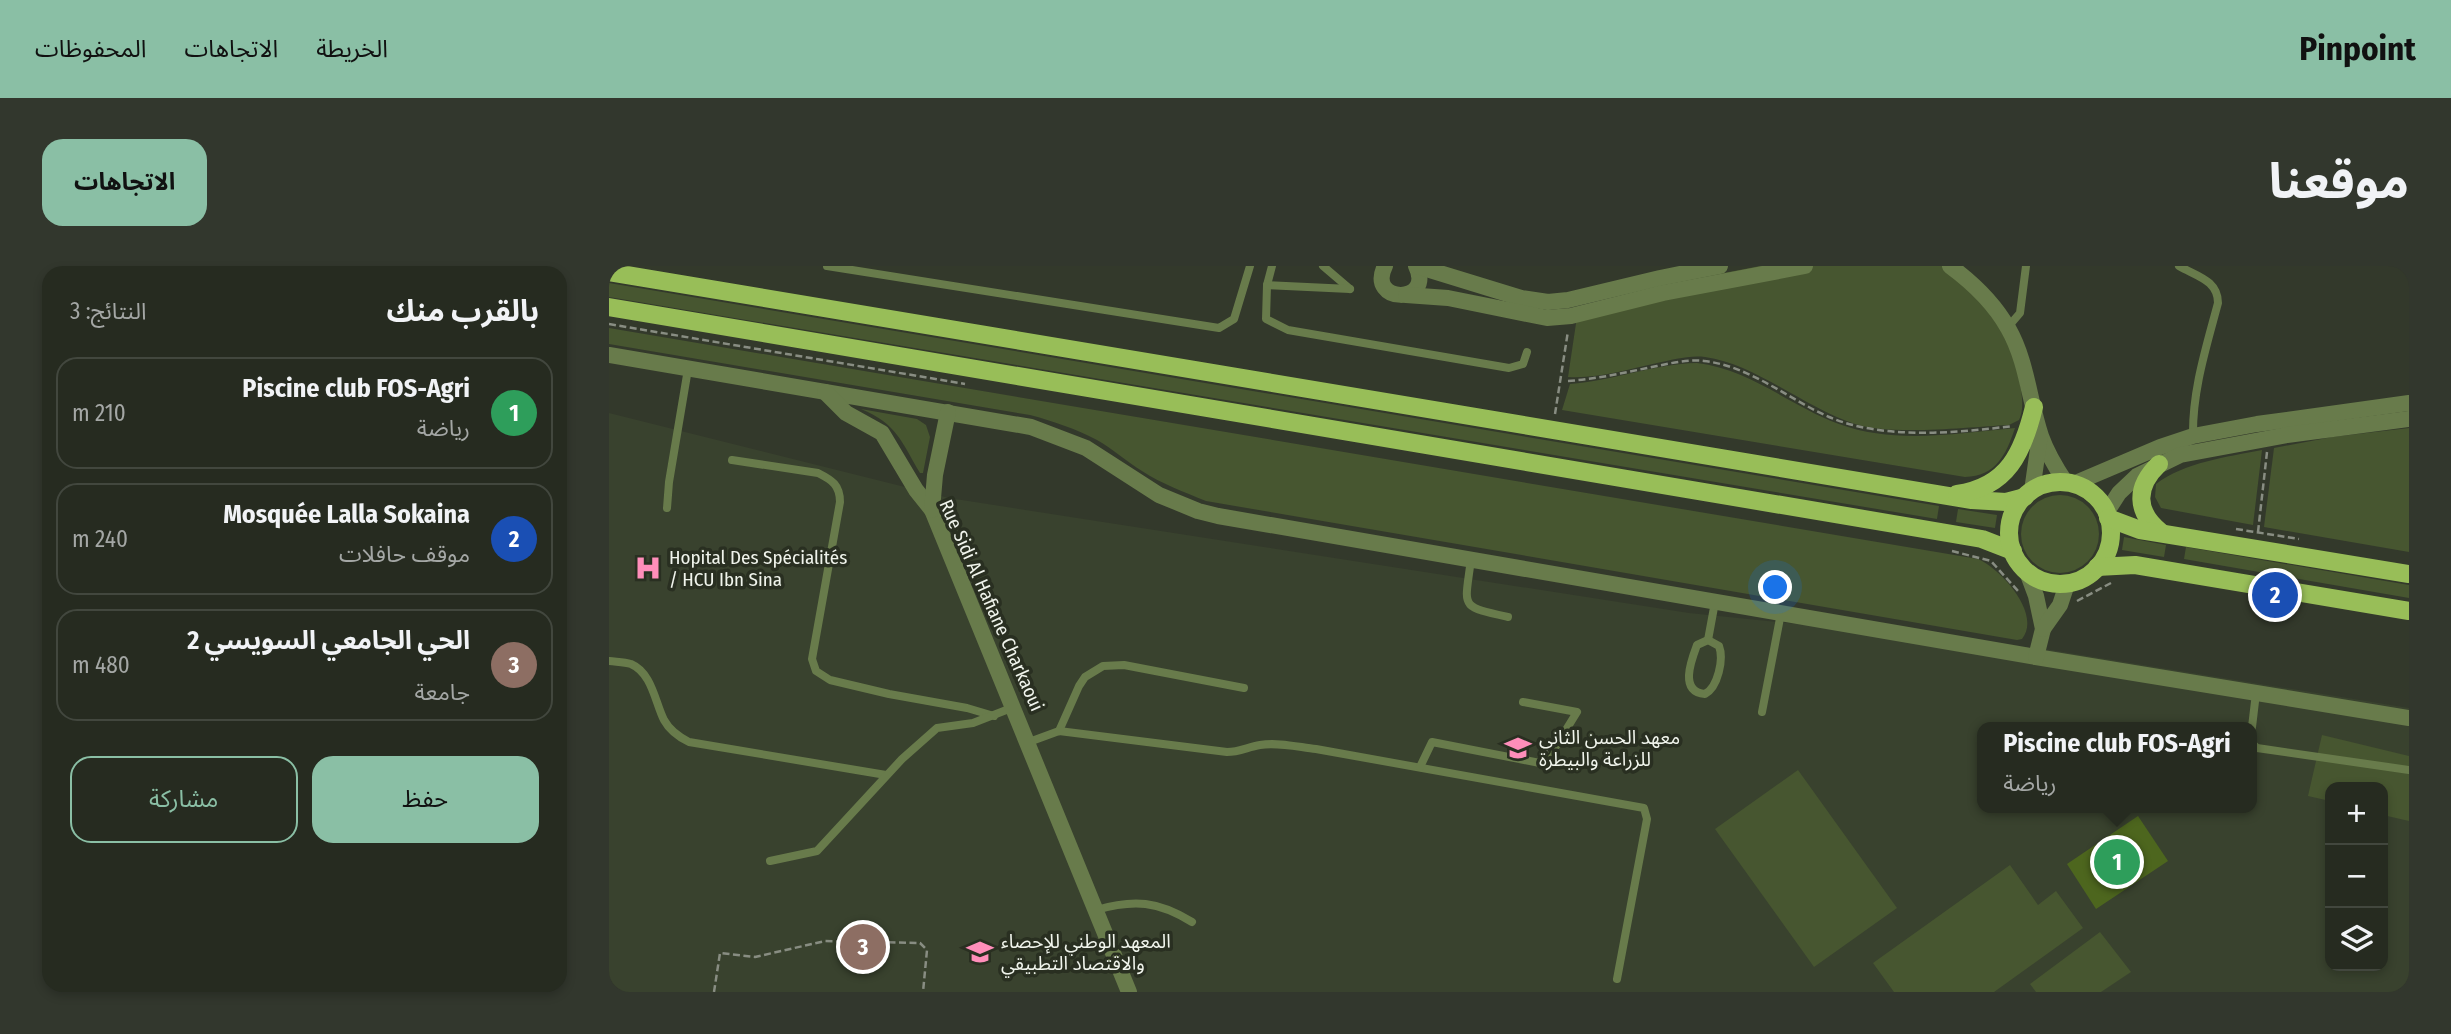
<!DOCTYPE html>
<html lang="ar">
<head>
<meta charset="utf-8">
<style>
	:root { --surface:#262b20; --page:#32372d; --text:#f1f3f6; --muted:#a4a7a5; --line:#42473e; --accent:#8abfa5 }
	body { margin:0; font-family:"Fira Sans Condensed","Noto Sans Arabic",sans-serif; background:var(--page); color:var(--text); direction:rtl }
	.controls { position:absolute; right:21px; bottom:21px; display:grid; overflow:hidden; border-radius:14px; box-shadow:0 4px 10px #0003 }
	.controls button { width:63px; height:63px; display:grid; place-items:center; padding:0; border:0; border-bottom:2px solid var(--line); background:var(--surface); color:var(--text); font:35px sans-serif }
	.you { position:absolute; left:1167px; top:322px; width:24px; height:24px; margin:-18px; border:5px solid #fff; border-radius:50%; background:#1a73e8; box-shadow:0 0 0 10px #1a73e833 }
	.badge { display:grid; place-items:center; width:46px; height:46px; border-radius:50%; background:var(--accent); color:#fff; font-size:23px; font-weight:700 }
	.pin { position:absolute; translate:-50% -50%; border:4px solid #fff; box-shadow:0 2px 7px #0006 }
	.popup { position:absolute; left:1368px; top:456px; width:280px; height:91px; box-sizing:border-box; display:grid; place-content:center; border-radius:14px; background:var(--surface); filter:drop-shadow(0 2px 5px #0005); font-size:23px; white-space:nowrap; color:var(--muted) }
	.popup b { font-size:26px; color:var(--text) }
	.popup::after { content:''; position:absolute; left:50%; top:100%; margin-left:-14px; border:14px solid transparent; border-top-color:var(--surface) }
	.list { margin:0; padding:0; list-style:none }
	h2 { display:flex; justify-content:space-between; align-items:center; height:91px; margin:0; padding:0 28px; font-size:30px }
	h2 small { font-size:23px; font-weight:400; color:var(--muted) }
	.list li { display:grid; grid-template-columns:46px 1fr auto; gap:21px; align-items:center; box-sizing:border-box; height:112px; margin:0 14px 14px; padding:0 14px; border:2px solid var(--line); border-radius:21px }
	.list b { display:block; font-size:26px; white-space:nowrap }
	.list p { margin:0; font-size:23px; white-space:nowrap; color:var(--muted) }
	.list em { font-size:23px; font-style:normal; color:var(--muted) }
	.actions { display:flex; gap:14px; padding:21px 28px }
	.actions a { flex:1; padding:16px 0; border:2px solid var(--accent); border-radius:21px; text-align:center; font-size:24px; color:var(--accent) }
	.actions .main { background:var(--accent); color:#111 }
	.icon { flex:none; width:38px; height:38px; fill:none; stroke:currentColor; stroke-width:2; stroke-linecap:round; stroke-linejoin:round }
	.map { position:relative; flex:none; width:1800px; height:726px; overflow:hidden; direction:ltr; border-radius:21px }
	header { display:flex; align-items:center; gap:42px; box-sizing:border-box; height:98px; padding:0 35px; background:var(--accent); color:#111 }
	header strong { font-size:33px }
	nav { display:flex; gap:38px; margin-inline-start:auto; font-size:24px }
	.intro { display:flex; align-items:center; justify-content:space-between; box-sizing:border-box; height:168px; padding:0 42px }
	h1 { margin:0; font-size:49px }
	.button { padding:18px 32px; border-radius:21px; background:var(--accent); color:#111; font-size:24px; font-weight:700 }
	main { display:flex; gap:42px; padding:0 42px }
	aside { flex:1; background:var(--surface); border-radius:21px; box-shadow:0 4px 10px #0003 }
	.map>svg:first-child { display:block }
</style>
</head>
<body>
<header>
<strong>Pinpoint</strong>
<nav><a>الخريطة</a><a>الاتجاهات</a><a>المحفوظات</a></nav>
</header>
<div class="intro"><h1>موقعنا</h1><a class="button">الاتجاهات</a></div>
<main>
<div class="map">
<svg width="1800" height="726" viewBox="0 0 1800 726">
	<rect width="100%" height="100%" fill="#33392b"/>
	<path fill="#39422e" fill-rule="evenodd" d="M 0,147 L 340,232 L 1080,347 L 1442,384 L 1800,442 L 1800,726 L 0,726 ZM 1373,461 L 1643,461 L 1643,542 L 1373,542 ZM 1721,521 L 1774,521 L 1774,700 L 1721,700 Z"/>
	<g fill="#475630">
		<path d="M 1151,0 L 1337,0 C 1349,12 1377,32 1385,45 C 1398,67 1422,131 1410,154 L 1400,159 C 1359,161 1283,170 1246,158 C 1196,142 1147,98 1096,91 C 1080,89 1063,94 1048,97 C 1020,103 988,113 959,111 L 969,44 C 1028,22 1089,12 1151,0 Z"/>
		<polygon points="0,17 1330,240 1328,253 0,31"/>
		<path d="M 0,62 L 1369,293 C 1392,303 1433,348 1413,373 L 1408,374 L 597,235 C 575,226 553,218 533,205 C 517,195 504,183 488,174 C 467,163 444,155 421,149 L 0,78 Z"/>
		<path d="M 1088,97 C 1141,103 1181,140 1230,158 C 1286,179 1349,167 1406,162 C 1397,189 1387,210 1356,211 L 953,144 L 961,118 C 1003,115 1045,98 1088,97 Z"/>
		<path d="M 252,143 L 308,153 L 317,159 L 321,171 L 314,207 L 311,207 C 292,175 288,158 252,143 Z"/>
		<polygon points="1800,162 1800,286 1655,261 1665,182 1723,171"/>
		<path d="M 1653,184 L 1644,259 L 1552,242 L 1546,231 L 1547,218 C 1576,196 1618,191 1653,184 Z"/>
		<circle cx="1451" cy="268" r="39"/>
		<polygon points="1349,243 1388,249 1386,262 1347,256"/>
		<polygon points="1515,271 1557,279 1555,291 1513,284"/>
		<polygon points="1577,281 1800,319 1800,332 1575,293"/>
		<polygon points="1713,469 1800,490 1800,555 1774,549 1774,521 1721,521 1721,535 1699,530"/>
		<polygon points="1189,504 1288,642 1205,701 1106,563"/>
		<polygon points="1401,599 1429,639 1447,625 1474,662 1385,726 1285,726 1264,697"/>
		<polygon points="1491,666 1522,706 1492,726 1427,726 1421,718"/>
	</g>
	<polygon fill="#4d661e" points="1529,550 1559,595 1487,643 1458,598"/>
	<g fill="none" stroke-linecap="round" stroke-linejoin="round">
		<g stroke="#888d82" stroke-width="2.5" stroke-dasharray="7 3.5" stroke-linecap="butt">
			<polyline points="0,58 356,118"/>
			<path d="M 959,115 C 989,113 1018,106 1048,100 C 1063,97 1079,93 1095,95 C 1141,100 1179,133 1220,151 C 1274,174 1346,167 1404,160"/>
			<polyline points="946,148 959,65"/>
			<polyline points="1627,263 1690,273"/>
			<polyline points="1649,266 1658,186"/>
			<polyline points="1343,285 1382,295 1409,325"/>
			<polyline points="1468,335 1502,317"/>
			<polyline points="105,726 111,687 146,691 216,675 311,677 318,684 314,726"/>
		</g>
		<g stroke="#687b4b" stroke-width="8">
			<polyline points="218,0 610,62 625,53 641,0"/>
			<polyline points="663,0 658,19 657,53 679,64 900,102 914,98 918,86"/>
			<polyline points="714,0 741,23"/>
			<path d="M 1570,0 C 1587,10 1609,14 1609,37 C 1597,82 1583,125 1584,172"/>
			<polyline points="658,19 741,23"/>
			<polyline points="1399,61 1411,47 1417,0"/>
			<path d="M 123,194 L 209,207 C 223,214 231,219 231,236 L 203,393 L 207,405 L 221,414 L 280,428 L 358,442 L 385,450"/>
			<polyline points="58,242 60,216 79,103"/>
			<path d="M 862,293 C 856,342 849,340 899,351"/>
			<path d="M 1099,374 L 1110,380 C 1115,393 1109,421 1096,428 C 1070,426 1082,395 1088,379 Z"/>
			<polyline points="1099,374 1106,336"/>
			<path d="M 0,395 C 7,396 15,396 22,398 C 43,407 46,436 55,454 C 61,465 70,471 80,476 L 277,509"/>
			<polyline points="1153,446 1172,347"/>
			<polyline points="1643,461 1647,427"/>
			<polyline points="450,465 470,420 476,411 494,400 515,399 635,422"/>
			<path d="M 420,476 L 450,465 L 618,486 C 630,486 639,481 651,479 C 669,476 689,481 707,483 L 1035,542 L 1038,553 L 1008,713"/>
			<polyline points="1643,477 1648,482 1800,504"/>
			<polyline points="811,501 823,476 936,498 968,446 914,436"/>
			<polyline points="161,595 208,585 293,493 328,462 364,457 405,441"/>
			<path d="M 487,644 C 525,633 549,635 583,656"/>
		</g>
		<g stroke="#687b4b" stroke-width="16">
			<path d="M 776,0 C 757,38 826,39 807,0"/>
			<polyline points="808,0 912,32 939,36 959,34 1051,12 1111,0"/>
			<path d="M 1341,0 C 1364,17 1385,37 1399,62 C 1418,95 1420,134 1432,170 C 1438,187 1447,202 1457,217"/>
			<polyline points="797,29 839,32 938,52 962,50 1054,27 1196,0"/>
			<polyline points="0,89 422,161 477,182 550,229 589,245 609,250 1427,391 1800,452"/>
			<polyline points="216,126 237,147 273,167 307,224 323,244 520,726"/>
			<polyline points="1464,218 1551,181 1584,170 1648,158 1800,137"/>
			<polyline points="1423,225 1431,169"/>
			<polyline points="323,244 326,209 339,146"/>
			<polyline points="1497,247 1510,227 1528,210 1571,189 1678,169 1800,153"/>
			<polyline points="1418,306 1427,330 1434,363 1427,391"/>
			<polyline points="1434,363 1451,339 1458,318"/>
		</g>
		<g stroke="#98be58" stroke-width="18">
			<polyline points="0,6 1363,234 1397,236 1416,231"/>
			<polyline points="0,41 1332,266 1373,273 1404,285"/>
			<path d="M 1550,198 C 1526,221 1526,246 1553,267"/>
			<circle cx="1451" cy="267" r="51"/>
			<path d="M 1348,228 C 1399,221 1414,186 1425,141"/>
			<polyline points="1499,252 1531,264 1800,308"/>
			<polyline points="1488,301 1526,299 1800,345"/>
		</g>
	</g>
	<defs>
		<g id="hospital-bare" transform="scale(2.1)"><path d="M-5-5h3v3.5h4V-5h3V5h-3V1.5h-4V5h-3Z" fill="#ff8eba" stroke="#292f21" stroke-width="2.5" paint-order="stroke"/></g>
		<g id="university-bare" transform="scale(2.1)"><path d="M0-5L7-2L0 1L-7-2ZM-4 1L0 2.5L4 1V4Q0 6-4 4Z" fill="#ff8eba" stroke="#292f21" stroke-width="2.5" paint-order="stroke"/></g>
	</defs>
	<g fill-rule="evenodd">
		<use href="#hospital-bare" x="39" y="302"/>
		<use href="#university-bare" x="909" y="482"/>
		<use href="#university-bare" x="371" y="686"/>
	</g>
	<g text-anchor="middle" stroke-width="7" stroke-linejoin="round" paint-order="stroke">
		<g font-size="19" fill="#f0f4ec" stroke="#292f21" text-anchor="start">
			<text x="60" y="298">Hopital Des Spécialités<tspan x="60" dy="22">/ HCU Ibn Sina</tspan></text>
			<text x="930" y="478">معهد الحسن الثاني<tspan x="930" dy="22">للزراعة والبيطرة</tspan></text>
			<text x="392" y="682">المعهد الوطني للإحصاء<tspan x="392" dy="22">والاقتصاد التطبيقي</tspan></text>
		</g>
		<g font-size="19" fill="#f0f4ec" stroke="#292f21">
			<text transform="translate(383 339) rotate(66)" y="7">Rue Sidi Al Hafiane Charkaoui</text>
		</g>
	</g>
</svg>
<div class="controls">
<button>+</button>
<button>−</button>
<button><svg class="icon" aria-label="layers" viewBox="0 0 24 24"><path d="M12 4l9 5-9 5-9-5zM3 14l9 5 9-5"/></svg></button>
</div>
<div class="you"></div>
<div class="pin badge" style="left:1508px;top:596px;background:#2e9e5b">1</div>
<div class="popup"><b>Piscine club FOS-Agri</b>رياضة</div>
<div class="pin badge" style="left:1666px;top:329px;background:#1a4fb4">2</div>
<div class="pin badge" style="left:254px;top:681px;background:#8d6e63">3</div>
</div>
<aside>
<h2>بالقرب منك<small>النتائج: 3</small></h2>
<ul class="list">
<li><span class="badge" style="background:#2e9e5b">1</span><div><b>Piscine club FOS-Agri</b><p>رياضة</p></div><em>210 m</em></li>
<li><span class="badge" style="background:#1a4fb4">2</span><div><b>Mosquée Lalla Sokaina</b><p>موقف حافلات</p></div><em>240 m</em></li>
<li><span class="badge" style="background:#8d6e63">3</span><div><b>الحي الجامعي السويسي 2</b><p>جامعة</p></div><em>480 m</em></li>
</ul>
<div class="actions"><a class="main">حفظ</a><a>مشاركة</a></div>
</aside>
</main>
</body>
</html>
